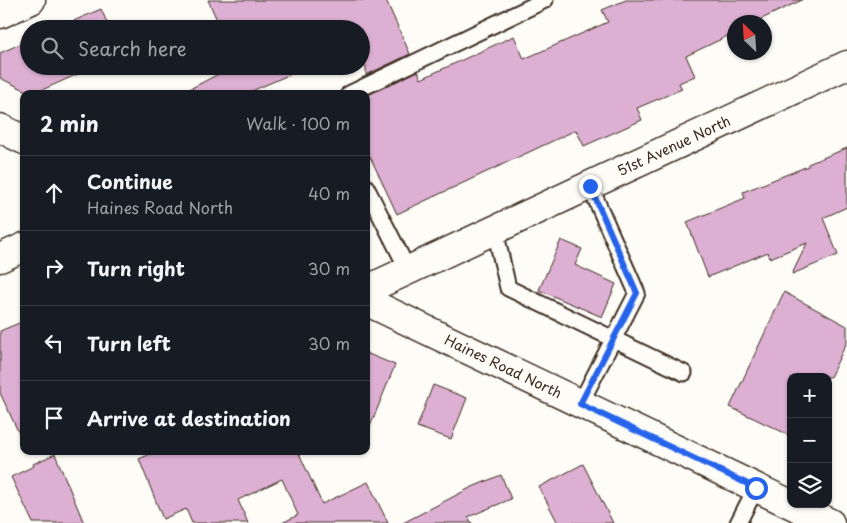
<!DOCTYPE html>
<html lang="en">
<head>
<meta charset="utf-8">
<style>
	:root { --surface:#171b24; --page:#20242c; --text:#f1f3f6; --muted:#9ea1a6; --line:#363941 }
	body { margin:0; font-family:"Playpen Sans",sans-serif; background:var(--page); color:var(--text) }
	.controls { position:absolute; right:15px; bottom:15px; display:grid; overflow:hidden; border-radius:10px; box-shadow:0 1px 4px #0004 }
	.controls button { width:45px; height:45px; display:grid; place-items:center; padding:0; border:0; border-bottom:1px solid var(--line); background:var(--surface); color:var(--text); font:25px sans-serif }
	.compass { position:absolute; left:727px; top:15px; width:45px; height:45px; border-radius:50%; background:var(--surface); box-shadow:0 1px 4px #0004; rotate:335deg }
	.stop { position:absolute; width:15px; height:15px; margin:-11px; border:4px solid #2563eb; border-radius:50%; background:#fff }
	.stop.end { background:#2563eb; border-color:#fff; box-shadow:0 1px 5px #0008 }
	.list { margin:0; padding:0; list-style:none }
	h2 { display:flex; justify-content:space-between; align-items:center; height:65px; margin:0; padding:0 20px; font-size:21px }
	h2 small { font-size:16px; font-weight:400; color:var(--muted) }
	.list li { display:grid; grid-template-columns:32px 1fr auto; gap:15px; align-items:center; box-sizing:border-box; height:75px; padding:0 20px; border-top:1px solid var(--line) }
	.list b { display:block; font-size:19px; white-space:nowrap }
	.list p { margin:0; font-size:16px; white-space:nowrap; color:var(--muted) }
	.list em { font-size:16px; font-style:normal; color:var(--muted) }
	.icon { flex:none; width:28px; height:28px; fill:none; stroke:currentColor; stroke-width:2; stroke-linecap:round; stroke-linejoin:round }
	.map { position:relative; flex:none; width:847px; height:523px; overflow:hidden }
	.search { position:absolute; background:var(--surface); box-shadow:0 1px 4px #0004; left:20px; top:20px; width:350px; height:55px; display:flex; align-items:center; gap:12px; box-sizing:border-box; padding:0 18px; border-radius:28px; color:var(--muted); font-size:19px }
	.panel { position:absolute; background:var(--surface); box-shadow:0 1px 4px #0004; left:20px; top:90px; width:350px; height:365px; border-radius:10px }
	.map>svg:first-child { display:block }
</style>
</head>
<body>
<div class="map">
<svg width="847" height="523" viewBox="0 0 847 523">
	<rect width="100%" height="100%" fill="#fdfcf7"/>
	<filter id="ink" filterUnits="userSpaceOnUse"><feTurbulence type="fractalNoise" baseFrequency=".02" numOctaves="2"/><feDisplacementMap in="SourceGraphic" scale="10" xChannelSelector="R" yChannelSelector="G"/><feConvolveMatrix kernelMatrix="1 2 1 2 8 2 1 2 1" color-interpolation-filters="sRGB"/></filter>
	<g filter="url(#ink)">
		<g fill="#ddb0d3" stroke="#3b2a1e">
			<polygon points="208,0 386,0 410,54 366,75 366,66 345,75 342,66 361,66 361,29 221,29"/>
			<polygon points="626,0 802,0 755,22 734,22 734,33 686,56 695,76 679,83 682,89 637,108 642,120 584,146 576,130 397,214 366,148 366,96 418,71 421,79 514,36 524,59 608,22 602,10"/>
			<polygon points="101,9 110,29 55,29"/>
			<polygon points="29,40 29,66 96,66 33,94 0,78 0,53"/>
			<polygon points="234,66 309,66 245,94 180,94"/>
			<polygon points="847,148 847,207 823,218 838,255 792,274 807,243 770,258 768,252 708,277 687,222 745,198 743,192 808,166 808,164"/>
			<polygon points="561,240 582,249 575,265 616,284 602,317 539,290"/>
			<polygon points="784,292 847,326 847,342 830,377 791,377 791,436 730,407"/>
			<polygon points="24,321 24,444 0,393 0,331"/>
			<polygon points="366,353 395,365 367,434 366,434"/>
			<polygon points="433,385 467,398 451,439 417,427"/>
			<polygon points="157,451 298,451 322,504 368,482 388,523 282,523 298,515 282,479 238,500 248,523 192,523 186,509 163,519 139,459"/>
			<polygon points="55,454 84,523 33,523 11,477 34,466 33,464"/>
			<polygon points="583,464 613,523 558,523 539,487"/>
			<polygon points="501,475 511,499 468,517 472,523 403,523 470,488"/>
		</g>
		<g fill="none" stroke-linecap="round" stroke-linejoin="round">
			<g stroke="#3b2a1e" stroke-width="19">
				<g id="service">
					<polyline points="349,94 545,0"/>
					<polyline points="366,187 408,270"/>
					<polyline points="495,230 508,288 684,373"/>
					<polyline points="580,404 637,293 590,186"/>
					<polyline points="738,523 756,488"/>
				</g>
			</g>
			<g stroke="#3b2a1e" stroke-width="31">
				<g id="minor">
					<polyline points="0,14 31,0"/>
					<polyline points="0,258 24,247"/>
					<path id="s1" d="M 366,290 L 847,65"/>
				</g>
			</g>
			<g stroke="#3b2a1e" stroke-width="31">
				<g id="tertiary">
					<polyline points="0,128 24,140"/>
					<path id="s2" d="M 366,301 L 830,523"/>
				</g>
			</g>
			<use href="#service" stroke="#fdfcf7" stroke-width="15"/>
			<use href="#minor" stroke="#fdfcf7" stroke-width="28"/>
			<use href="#tertiary" stroke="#fdfcf7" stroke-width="28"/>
		</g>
	</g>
	<g fill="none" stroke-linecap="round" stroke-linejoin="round" filter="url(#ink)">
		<polyline stroke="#2563eb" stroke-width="6" points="590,186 637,293 580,404 756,488"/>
	</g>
	<g text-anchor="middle" stroke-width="5" stroke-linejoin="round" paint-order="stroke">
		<g font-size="14" fill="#3b2a1e" stroke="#fdfcf7">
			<text dy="5" stroke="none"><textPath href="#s1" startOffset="340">51st Avenue North</textPath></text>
			<text dy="5" stroke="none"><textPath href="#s2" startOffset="152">Haines Road North</textPath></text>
		</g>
	</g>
</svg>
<div class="controls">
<button>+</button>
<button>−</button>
<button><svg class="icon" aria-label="layers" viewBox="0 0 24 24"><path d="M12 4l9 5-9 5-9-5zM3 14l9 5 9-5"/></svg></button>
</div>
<svg class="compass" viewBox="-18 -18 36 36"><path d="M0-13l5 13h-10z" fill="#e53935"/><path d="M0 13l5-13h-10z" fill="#9ea1a6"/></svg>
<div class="stop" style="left:756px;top:488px"></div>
<div class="stop end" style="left:590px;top:186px"></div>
<div class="search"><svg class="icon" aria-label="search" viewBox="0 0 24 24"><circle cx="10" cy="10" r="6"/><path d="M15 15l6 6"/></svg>Search here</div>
<section class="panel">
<h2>2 min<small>Walk · 100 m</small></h2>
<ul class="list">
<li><svg class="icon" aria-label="ahead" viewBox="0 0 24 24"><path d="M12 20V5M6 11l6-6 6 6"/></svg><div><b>Continue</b><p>Haines Road North</p></div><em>40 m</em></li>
<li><svg class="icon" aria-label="right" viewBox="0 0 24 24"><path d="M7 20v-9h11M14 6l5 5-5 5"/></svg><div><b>Turn right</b></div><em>30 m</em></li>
<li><svg class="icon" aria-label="left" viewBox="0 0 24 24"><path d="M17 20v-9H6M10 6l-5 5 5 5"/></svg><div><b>Turn left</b></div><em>30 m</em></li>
<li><svg class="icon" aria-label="arrive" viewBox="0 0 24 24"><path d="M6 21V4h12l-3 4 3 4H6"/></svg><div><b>Arrive at destination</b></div></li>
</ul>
</section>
</div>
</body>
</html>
